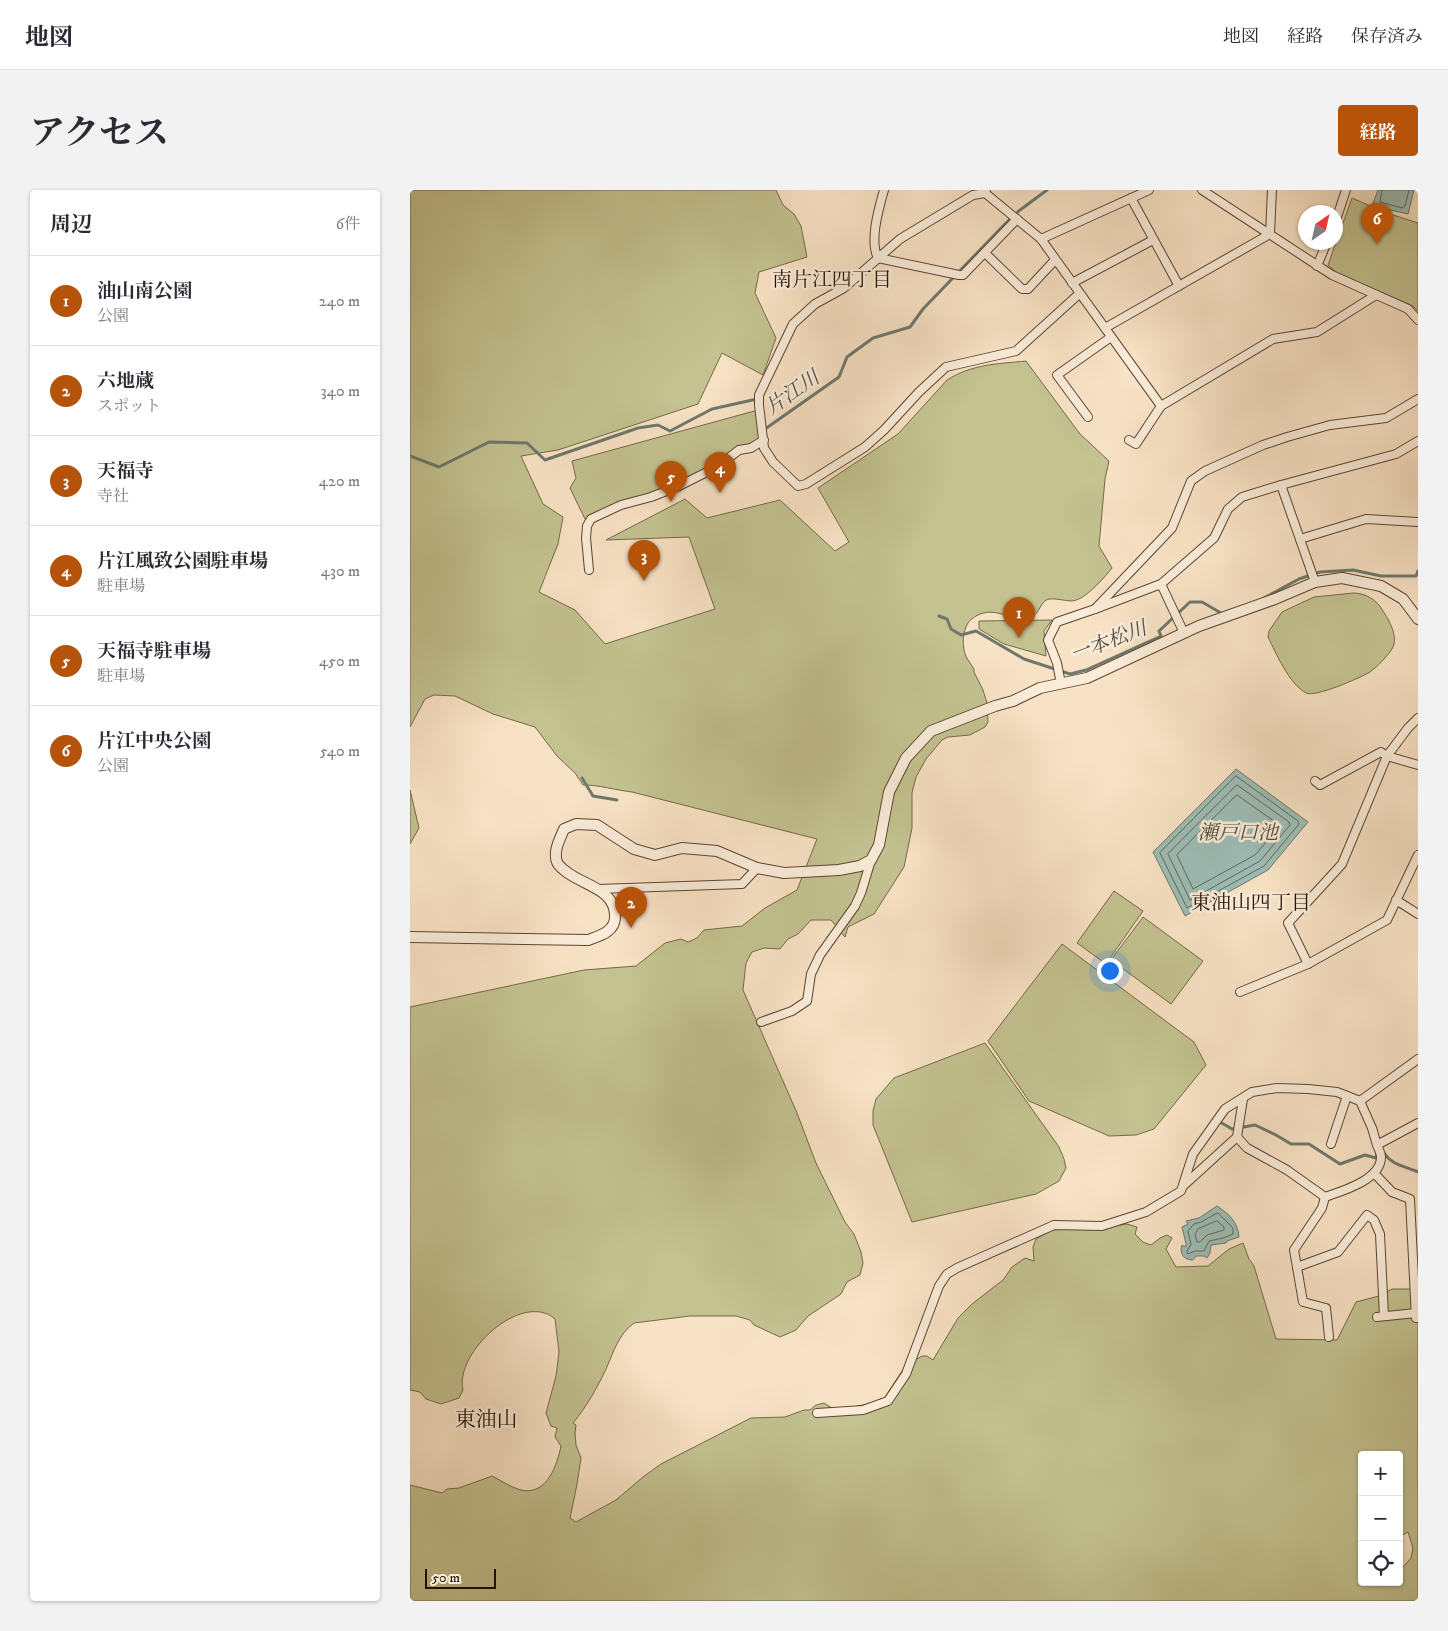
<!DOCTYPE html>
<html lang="ja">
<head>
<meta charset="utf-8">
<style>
	:root { --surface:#fff; --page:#f2f2f3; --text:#2b2b33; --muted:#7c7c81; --line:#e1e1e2; --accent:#b45309 }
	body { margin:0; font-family:"IM FELL DW Pica","Noto Serif JP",serif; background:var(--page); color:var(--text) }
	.controls { position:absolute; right:15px; bottom:15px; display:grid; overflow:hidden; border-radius:5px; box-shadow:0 1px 4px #0004 }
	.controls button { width:45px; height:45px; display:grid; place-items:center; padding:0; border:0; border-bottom:1px solid var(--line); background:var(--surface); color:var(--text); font:25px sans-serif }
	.compass { position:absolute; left:888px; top:15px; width:45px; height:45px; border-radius:50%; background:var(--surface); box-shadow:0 1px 4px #0004; rotate:34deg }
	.scale { position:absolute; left:15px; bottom:12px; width:71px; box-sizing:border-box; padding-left:5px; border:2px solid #271000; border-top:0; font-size:14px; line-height:18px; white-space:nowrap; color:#271000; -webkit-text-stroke:4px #faecd9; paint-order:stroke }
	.you { position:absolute; left:699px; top:780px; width:18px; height:18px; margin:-12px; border:4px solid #fff; border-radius:50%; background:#1a73e8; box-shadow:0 0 0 8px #1a73e833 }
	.badge { display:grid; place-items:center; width:32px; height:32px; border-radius:50%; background:var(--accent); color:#fff; font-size:16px; font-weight:700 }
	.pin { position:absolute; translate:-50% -41px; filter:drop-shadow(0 1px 2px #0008) }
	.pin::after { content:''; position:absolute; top:26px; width:18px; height:15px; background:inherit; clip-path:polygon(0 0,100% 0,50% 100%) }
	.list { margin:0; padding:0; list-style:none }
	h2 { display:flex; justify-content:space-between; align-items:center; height:65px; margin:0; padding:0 20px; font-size:21px }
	h2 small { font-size:16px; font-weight:400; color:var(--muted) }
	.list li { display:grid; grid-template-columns:32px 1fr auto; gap:15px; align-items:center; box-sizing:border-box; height:90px; padding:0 20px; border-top:1px solid var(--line) }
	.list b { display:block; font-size:19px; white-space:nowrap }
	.list p { margin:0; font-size:16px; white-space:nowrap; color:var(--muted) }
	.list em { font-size:16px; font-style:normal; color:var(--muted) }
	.icon { flex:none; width:28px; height:28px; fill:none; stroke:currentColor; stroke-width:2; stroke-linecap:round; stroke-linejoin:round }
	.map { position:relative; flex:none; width:1008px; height:1411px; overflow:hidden; border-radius:5px }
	header { display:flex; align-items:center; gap:30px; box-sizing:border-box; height:70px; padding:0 25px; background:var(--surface); border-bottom:1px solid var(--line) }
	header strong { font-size:24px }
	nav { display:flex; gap:28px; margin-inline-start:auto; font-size:18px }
	.intro { display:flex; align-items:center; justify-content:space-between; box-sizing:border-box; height:120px; padding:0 30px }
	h1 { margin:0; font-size:35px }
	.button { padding:12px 22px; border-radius:5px; background:var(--accent); color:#fff; font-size:18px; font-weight:700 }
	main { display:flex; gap:30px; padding:0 30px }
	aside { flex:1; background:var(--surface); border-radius:5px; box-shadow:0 1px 4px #0004 }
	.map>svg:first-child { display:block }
</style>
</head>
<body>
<header>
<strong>地図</strong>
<nav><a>地図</a><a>経路</a><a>保存済み</a></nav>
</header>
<div class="intro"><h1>アクセス</h1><a class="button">経路</a></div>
<main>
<aside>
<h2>周辺<small>6件</small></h2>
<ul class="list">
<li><span class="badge">1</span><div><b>油山南公園</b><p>公園</p></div><em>240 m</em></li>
<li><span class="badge">2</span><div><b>六地蔵</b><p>スポット</p></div><em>340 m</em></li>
<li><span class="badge">3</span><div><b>天福寺</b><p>寺社</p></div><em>420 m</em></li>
<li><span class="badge">4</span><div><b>片江風致公園駐車場</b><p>駐車場</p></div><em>430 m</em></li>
<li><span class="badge">5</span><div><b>天福寺駐車場</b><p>駐車場</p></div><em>450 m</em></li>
<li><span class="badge">6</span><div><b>片江中央公園</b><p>公園</p></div><em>540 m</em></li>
</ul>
</aside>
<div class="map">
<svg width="1008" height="1411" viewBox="0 0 1008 1411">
	<rect width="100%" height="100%" fill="#f8e2c5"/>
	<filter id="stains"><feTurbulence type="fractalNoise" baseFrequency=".004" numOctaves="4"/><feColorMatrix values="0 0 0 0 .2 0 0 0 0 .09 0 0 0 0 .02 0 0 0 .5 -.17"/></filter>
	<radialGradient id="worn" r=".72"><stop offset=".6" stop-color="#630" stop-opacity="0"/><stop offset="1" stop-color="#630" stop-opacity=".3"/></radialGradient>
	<g fill="#c3c290" stroke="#756948" fill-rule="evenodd">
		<path d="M 0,0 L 366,0 L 373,15 L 384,24 L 391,36 L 397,67 L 349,82 L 345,103 L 366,148 L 353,185 L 312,163 L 288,214 L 148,260 L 111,266 L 133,314 L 153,327 L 148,354 L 129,402 L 165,420 L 195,454 L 305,419 L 279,347 L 196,350 L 275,309 L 297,328 L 370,310 L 425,361 L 439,352 L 408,298 L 488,244 L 537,190 C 562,174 587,174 616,171 L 670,244 L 699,271 L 695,289 L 689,356 L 702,378 C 694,388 675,410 662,411 C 655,411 646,408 639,409 C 630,411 630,424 621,427 C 602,435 588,414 566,426 C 562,429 558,431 556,437 C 552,446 552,461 558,470 C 560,473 562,476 564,479 L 564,482 L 573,500 L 577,513 L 578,532 L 575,537 L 560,545 L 538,547 L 532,550 L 516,569 L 506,587 L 502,603 L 502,638 L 494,677 L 464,724 L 438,737 L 435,747 L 421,730 L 401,730 L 388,744 L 378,749 L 370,759 L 354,758 L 342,762 L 336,773 L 333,800 L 387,923 L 406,973 L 435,1032 L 444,1044 L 451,1062 L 453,1073 L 450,1085 L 437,1092 L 431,1104 L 398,1126 L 386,1140 L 370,1147 L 344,1135 L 340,1130 L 326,1126 L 280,1126 L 224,1133 C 208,1145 204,1161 196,1179 C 187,1198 177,1216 163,1233 L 166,1235 L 165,1243 L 166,1255 L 171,1268 L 167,1294 L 160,1328 L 166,1332 L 206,1310 L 233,1287 L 251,1274 L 341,1228 L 375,1227 L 394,1220 L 400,1220 L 406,1215 L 414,1213 L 430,1223 L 442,1217 L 453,1215 L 462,1216 L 473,1210 L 496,1175 L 512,1166 L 517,1166 L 523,1170 L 548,1128 L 562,1114 L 593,1090 L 602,1077 L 615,1068 L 624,1071 L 623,1057 L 626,1049 L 642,1040 L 668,1038 L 678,1040 L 717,1034 L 727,1037 L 725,1044 L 733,1052 L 741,1055 L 750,1048 L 757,1045 L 762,1048 L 756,1059 L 766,1077 L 798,1076 L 819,1059 L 833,1053 L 839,1069 L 844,1076 L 866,1149 L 927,1150 L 946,1112 L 969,1106 L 982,1099 L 1000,1099 L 1008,1094 L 1008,1411 L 0,1411 L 0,1295 L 32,1303 L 37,1299 L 49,1298 L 82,1286 C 92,1291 100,1297 111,1300 C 137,1306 147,1275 151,1256 L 145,1247 L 147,1238 L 141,1236 L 136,1223 L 146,1186 L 149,1162 L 145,1129 C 112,1100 44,1163 53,1200 L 49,1208 L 31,1214 L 16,1209 L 10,1202 L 0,1200 L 0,817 L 174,780 L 226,776 L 255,753 L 271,749 L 278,752 L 287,748 L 294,740 L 332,736 L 355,718 L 387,700 L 407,649 L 222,602 C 205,600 190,595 173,595 L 165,583 L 147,566 L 125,537 L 83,524 L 45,506 L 24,505 L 15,509 L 0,537 ZM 952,1265 L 989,1265 L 989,1347 L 998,1342 L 1003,1358 L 1001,1368 L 989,1382 L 989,1392 L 952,1392 Z"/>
		<polygon points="942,8 974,22 1008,33 1008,121 1003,116 927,83 918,75"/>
		<polygon points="348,220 351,249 270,293 175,329 160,298 166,288 162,271"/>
		<path d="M 943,403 C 956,403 967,410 973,421 C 979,430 988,446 983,457 C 979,465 967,477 960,482 C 950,488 904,508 896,503 C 879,494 866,463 858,447 L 859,441 L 872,422 L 904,407 Z"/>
		<polygon points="642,430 634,441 636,466 594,454 569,439 569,431"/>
		<polygon points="0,600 9,638 0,654"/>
		<polygon points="704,701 733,721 696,774 667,753"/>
		<polygon points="733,727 793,771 761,814 701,770"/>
		<polygon points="652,754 784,852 796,875 744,939 726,945 699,946 619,911 578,851"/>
		<polygon points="575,853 649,957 654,969 656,978 649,991 626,1004 502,1032 463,935 463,921 466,909 484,888"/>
	</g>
	<g fill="#9dbdb6" stroke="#6e786d">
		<polygon points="968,0 1004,0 998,24 962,16"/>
		<polygon points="826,579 898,632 858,680 775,726 743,662"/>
		<path d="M 807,1016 C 819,1024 828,1032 829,1047 L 817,1051 L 816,1053 L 801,1055 L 800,1063 L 797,1068 L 794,1066 L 786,1066 L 783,1070 C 774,1070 769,1064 772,1055 L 775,1057 L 776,1054 L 772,1037 L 778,1034 L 776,1031 L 789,1028 Z"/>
	</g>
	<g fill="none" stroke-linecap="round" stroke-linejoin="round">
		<g stroke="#62665b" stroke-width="1">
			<polyline points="972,0 970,12 992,18 995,16 999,0"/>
			<polygon points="826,586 888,631 889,634 854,676 777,718 750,663"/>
			<polygon points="827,595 879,632 880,635 850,671 780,710 758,664"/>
			<polygon points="827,605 868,634 869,637 845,665 783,699 767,665"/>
			<polygon points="808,1023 823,1038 823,1044 813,1048 799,1051 794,1061 785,1061 778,1064 777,1061 781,1054 778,1041 784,1034 791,1032"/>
			<polygon points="807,1031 814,1037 814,1040 797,1045 790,1052 787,1052 785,1044 788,1039"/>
		</g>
		<g stroke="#6e786d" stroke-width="3">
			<polyline points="355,237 355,239 429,187 437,167 463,148 500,137 513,119 595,34 610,20 637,0"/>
			<polyline points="0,266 29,277 79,252 117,253 135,270 228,238 248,235 260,241 302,219 347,209"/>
			<polyline points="852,409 889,389 910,382 943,380 971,386 1006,386 1008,381"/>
			<polyline points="529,426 537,429 541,439 551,445 566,441 614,469 660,484 676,480 751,446 749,441 780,412 792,412 811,423"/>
			<polyline points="172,588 183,606 207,610"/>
			<path d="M 810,932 L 822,939 L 845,935 L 866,945 L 881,954 L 899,954 L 930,974 L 955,965 L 966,968 L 967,963 L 974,963 C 983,976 995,976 1008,982"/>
		</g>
		<g stroke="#5b4431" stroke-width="10">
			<g id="minor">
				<path d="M 474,0 C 469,18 459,51 468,68 L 549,85 L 553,85 L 607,29"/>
				<polyline points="576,0 575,3 563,5 490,49 434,98 405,114 383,134 349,205 349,215 354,258 363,272 388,296 396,294 455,257 474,240 509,202 536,177 606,161 669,104"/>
				<polyline points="792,0 922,85 998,119 1008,130"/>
				<polyline points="575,3 631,49 751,216 726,254 719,250"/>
				<polyline points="721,8 769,96"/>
				<polyline points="926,30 936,0"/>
				<polyline points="631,49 739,0"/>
				<polyline points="575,63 612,99 618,99 645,70"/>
				<polyline points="907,76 917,52"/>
				<polyline points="662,93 743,50"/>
				<polyline points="695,138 860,44 862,0"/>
				<polyline points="751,216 863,149 907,142 966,105"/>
				<polyline points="678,227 647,185 701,147"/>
				<polyline points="890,349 956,329 1008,332"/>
				<polyline points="179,380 176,348 177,336 181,329 211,315 241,307 269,296 307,277 329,260 341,258 354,250"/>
				<polyline points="905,392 871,295 986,264 1008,251"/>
				<polyline points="751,394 774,443"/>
				<polyline points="685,419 762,338 781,291 795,281 853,255 877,247 920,235 976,228 1008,209"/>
				<polyline points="651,494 647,473 638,450 647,432 685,419 751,394 804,348 818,319 832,307 871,295"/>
				<polyline points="905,591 910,595 971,562 977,566 1008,575"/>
				<polyline points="188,699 332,694 347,678"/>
				<polyline points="986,710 1008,724"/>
				<polyline points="898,774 878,733 932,674 977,566 998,538 1008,528"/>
				<polyline points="830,802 898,774 977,730 1008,665"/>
				<polyline points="351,832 382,821 397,811 401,784 410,765 445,716 451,703 461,670"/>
				<path d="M 833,909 L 827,947 L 837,958 L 877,980 L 915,1007 C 932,1001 971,990 971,967 C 971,963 968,958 967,955"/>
				<polyline points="950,911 1008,869"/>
				<polyline points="921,954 937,906"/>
				<polyline points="964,983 982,1002 1000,1009 1006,1128"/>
				<polyline points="773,996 827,947"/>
				<polyline points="915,1007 912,1018 884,1060 893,1112 916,1118 919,1147"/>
				<polyline points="887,1077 928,1062 957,1025 964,1030 970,1044 974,1126"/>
				<polyline points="967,1127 1006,1123"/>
				<polyline points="407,1223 453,1220 478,1211 496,1184 529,1096 537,1084 547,1078 644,1035 692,1036 736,1022 771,1001 783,964 815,919 842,902 867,898 898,899 927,902 950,911 962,938 967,955 1008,933"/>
			</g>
		</g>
		<g stroke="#5b4431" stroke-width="12">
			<path id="tertiary" d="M 0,747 L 178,750 C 189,746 205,742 205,727 C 206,700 176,696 158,683 C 154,680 149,677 147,672 C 143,661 150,649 154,639 L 166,634 L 187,635 L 224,659 L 245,665 L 272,658 L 307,661 L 347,678 L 374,683 L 429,680 L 450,676 L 461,670 L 469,655 L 479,602 L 496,568 L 521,541 L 585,516 L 603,511 L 630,498 L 677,488 L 789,436 L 865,409 L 905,392 L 932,388 L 971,396 L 993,409 L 1008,429"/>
		</g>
		<use href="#minor" stroke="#faecd9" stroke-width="8"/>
		<use href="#tertiary" stroke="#faecd9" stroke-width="10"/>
	</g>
	<g text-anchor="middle" stroke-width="5" stroke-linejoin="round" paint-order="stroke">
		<g font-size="20" fill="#271000" stroke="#faecd9">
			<text x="422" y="96">南片江四丁目</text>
			<text x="841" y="719">東油山四丁目</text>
		</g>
		<g font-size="20" font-style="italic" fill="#504d40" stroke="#faecd9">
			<text transform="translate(382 202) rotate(-35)" y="7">片江川</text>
			<text transform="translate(698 451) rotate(-21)" y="7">一本松川</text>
			<text x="828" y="649">瀬戸口池</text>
		</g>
		<g font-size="21" fill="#271000" stroke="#faecd9">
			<text x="76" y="1236">東油山</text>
		</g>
	</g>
	<rect width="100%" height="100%" filter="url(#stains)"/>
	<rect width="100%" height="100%" fill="url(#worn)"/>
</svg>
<div class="controls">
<button>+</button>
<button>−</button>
<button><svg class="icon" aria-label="locate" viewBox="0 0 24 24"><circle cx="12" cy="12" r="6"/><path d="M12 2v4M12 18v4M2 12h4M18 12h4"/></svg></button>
</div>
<svg class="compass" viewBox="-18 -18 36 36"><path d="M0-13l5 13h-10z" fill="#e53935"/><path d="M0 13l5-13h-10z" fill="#7c7c81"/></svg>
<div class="scale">50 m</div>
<div class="you"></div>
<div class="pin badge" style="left:609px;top:448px">1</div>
<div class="pin badge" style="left:221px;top:738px">2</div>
<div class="pin badge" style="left:234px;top:391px">3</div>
<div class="pin badge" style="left:310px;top:303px">4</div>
<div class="pin badge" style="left:261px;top:312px">5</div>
<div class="pin badge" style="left:967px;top:54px">6</div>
</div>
</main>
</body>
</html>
